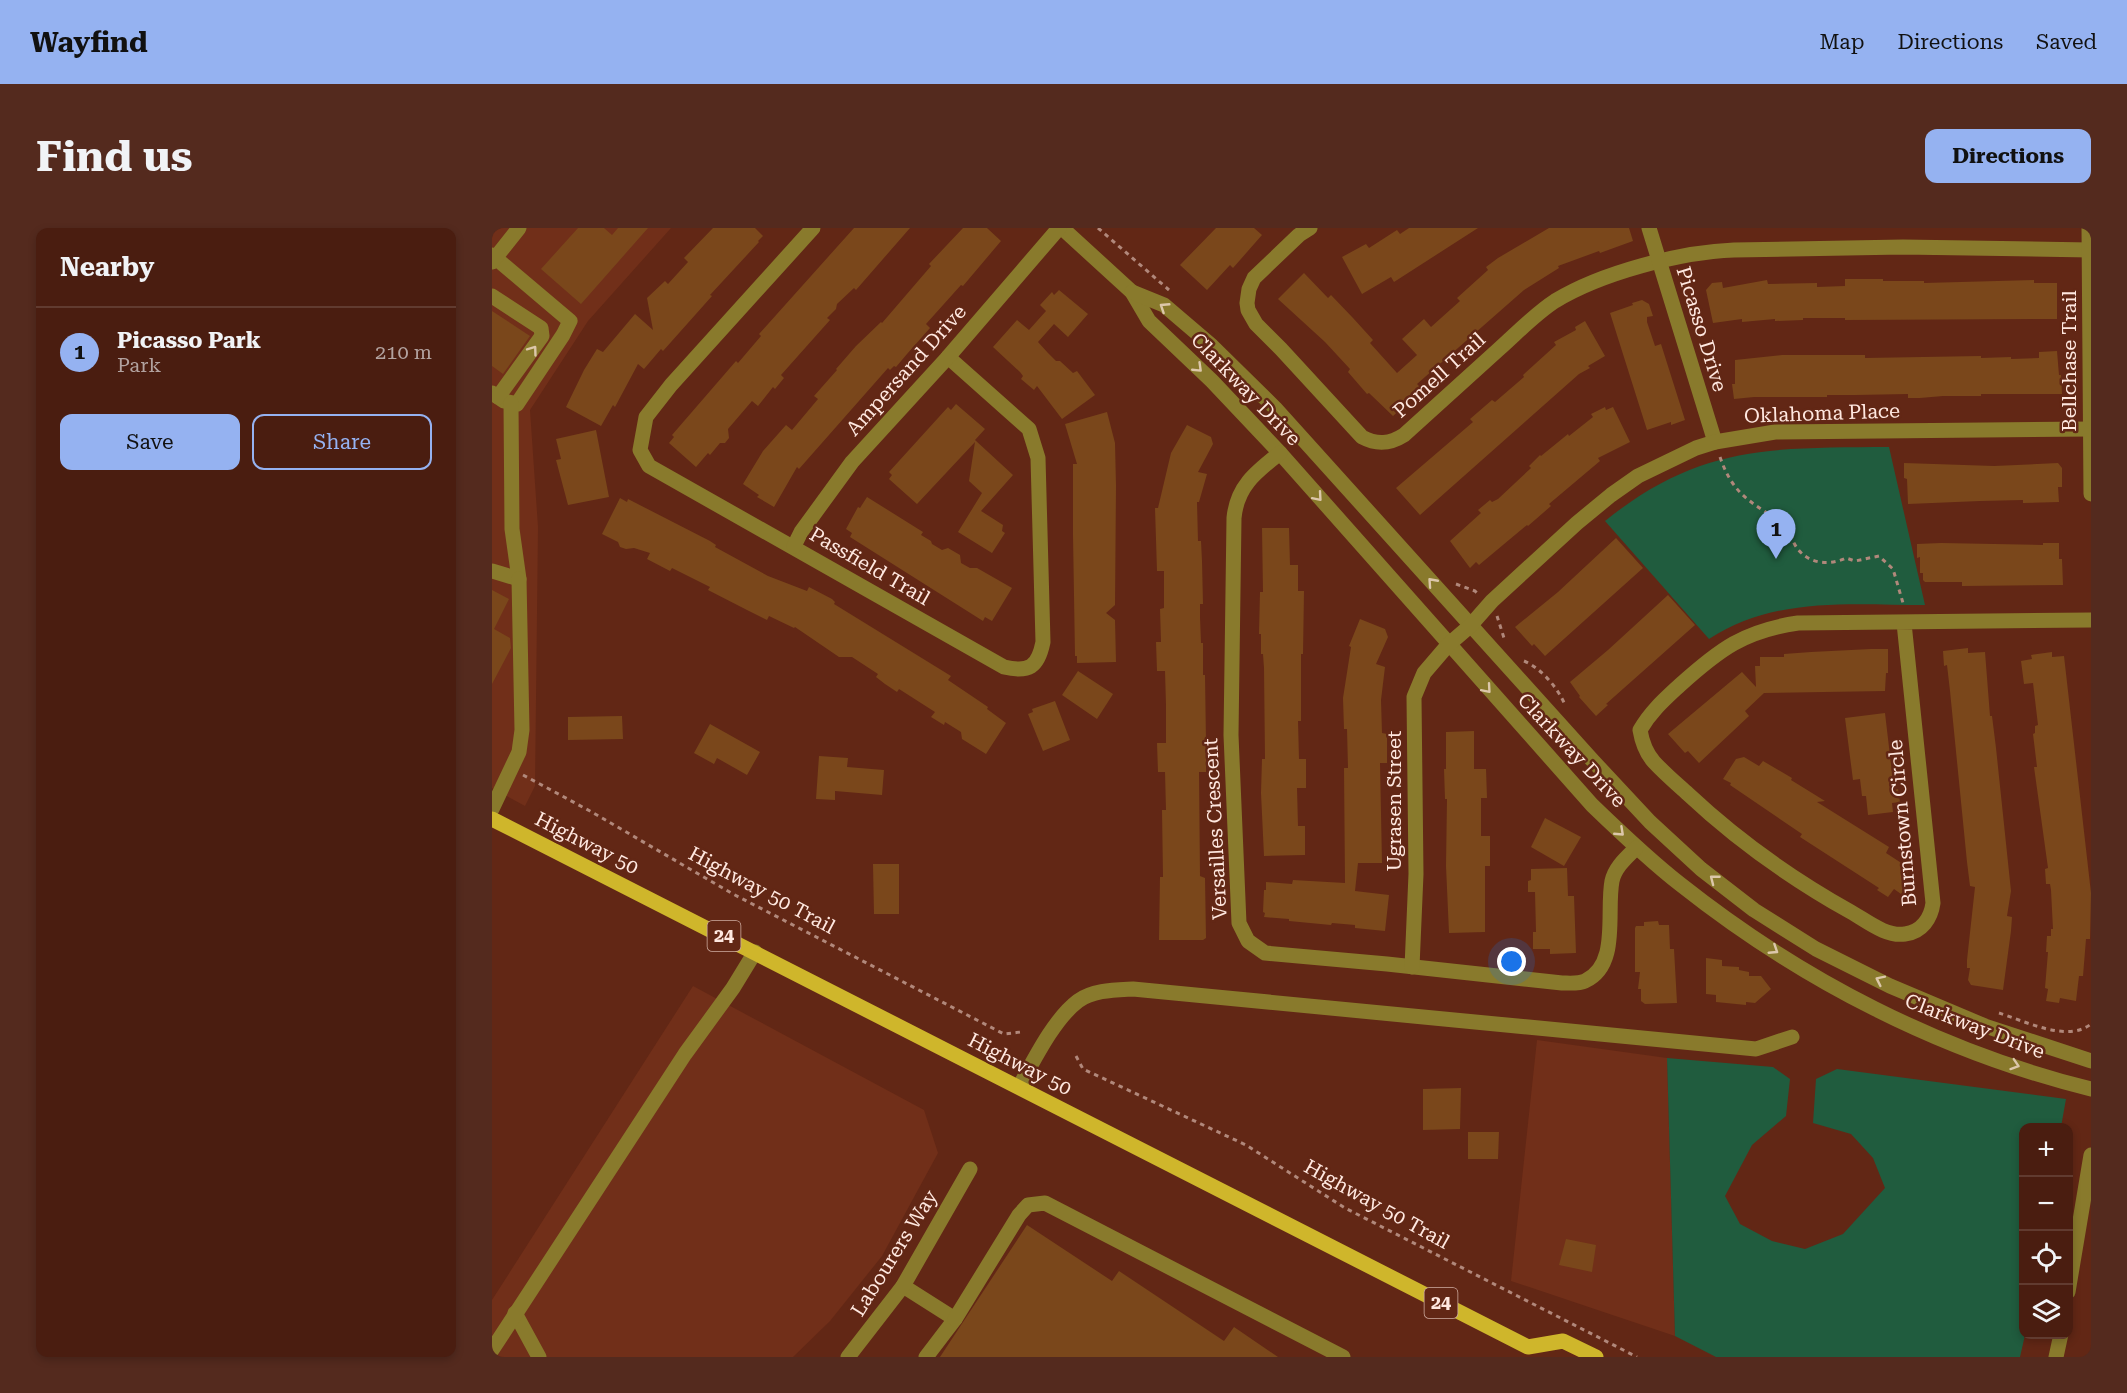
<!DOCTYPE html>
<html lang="en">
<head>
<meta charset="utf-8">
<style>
	:root { --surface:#4a1d10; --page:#542a1e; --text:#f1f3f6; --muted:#b2a29f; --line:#613b30; --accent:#95b2f1 }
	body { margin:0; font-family:"Roboto Serif",serif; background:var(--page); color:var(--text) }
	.controls { position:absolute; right:18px; bottom:18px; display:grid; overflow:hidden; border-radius:12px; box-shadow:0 3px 9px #0003 }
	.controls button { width:54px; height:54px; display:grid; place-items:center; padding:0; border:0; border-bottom:2px solid var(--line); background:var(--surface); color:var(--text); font:30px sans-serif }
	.you { position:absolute; left:1020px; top:734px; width:21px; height:21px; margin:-15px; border:4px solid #fff; border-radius:50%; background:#1a73e8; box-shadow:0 0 0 9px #1a73e833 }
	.badge { display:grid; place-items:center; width:39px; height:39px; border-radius:50%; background:var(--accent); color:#111; font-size:20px; font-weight:700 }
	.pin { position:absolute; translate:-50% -50px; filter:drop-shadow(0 2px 3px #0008) }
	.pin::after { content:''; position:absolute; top:32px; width:21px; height:18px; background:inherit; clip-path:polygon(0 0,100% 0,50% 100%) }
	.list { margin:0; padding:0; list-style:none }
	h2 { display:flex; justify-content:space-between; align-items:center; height:78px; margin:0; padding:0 24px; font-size:26px }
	h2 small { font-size:20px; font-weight:400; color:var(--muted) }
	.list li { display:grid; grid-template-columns:39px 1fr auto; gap:18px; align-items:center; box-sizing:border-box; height:90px; padding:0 24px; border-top:2px solid var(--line) }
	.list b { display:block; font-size:22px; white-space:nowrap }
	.list p { margin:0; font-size:20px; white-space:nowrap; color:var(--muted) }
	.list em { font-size:20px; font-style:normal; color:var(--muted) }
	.actions { display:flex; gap:12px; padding:18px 24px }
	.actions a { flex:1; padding:14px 0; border:2px solid var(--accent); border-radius:12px; text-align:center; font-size:21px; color:var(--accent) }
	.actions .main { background:var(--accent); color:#111 }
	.icon { flex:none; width:33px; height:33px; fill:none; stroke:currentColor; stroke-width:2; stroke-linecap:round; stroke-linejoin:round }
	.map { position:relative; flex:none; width:1599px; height:1129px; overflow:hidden; border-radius:12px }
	header { display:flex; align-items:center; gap:36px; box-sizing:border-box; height:84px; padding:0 30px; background:var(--accent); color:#111 }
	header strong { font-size:28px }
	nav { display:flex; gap:33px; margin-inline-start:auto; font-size:21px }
	.intro { display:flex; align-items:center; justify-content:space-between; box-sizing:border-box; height:144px; padding:0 36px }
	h1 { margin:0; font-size:42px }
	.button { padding:15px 27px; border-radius:12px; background:var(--accent); color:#111; font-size:21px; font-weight:700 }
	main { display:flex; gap:36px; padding:0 36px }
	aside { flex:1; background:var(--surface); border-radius:12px; box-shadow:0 3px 9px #0003 }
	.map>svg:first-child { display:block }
</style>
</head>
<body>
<header>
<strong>Wayfind</strong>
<nav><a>Map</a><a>Directions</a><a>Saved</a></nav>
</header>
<div class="intro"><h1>Find us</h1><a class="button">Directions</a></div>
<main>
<aside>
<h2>Nearby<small></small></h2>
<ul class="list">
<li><span class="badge">1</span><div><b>Picasso Park</b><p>Park</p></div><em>210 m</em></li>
</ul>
<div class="actions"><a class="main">Save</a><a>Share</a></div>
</aside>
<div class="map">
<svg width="1599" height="1129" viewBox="0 0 1599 1129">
	<rect width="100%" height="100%" fill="#622715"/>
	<g fill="#712f19">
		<polygon points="0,0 179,0 96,93 38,182 46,299 43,558 33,578 0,560"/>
		<polygon points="201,758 432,882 446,925 390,1028 338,1093 301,1129 0,1129 0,1072"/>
		<polygon points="1045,812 1175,830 1183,1108 1019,1053"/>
	</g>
	<g fill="#205c3e">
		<path d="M 1397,219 L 1433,377 C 1358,377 1283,368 1217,411 L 1113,293 C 1208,216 1281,220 1397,219 Z"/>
		<polygon points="1175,830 1281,839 1298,851 1294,888 1260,917 1233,968 1248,996 1280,1013 1313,1021 1351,1006 1393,960 1381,930 1359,906 1321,895 1324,851 1345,841 1574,871 1569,899 1532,900 1533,1107 1528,1129 1224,1129 1183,1108"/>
	</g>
	<g fill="#7a471b">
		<polygon points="86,0 112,0 120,7 126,0 156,0 89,76 49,41"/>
		<polygon points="221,0 263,0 271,8 266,13 267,14 218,67 220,68 171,123 169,121 152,141 146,136 123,179 121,177 109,198 74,179 92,142 105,121 111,124 143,86 161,102 155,70 173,53 176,56 196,34 192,30"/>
		<polygon points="362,0 418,0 364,62 362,60 345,76 344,81 335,90 338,92 289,147 292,150 283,161 281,159 266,178 260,173 236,201 237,210 233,215 228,215 218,227 216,225 204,239 177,215 182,209 180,207 244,133 246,135 269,108 267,106"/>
		<polygon points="471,0 495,0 509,13 471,58 469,57 434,96 438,100 415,126 404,139 402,138 398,142 396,140 307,241 305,239 282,279 265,269 267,267 251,256 271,223 294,197 300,202 326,171 322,168 345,142 344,141 364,118 389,94 390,95 439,38 437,36"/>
		<polygon points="724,0 762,0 770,7 741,40 738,37 715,62 688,37"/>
		<polygon points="917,0 986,0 902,54 899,49 870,66 850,29 874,16 877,20 905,2 908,6"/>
		<polygon points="1057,0 1137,0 1141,13 1108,25 1107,23 1066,38 1067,40 1032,62 925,156 931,162 901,188 877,165 875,166 856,144 858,141 833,114 786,71 812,45 836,70 839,67 861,90 881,112 878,115 905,145 925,127 910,111 932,91 939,99 968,73 965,70 996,42 994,39 1006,30"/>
		<polygon points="1353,51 1391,51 1391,53 1432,53 1432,55 1542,52 1542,55 1565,55 1565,91 1353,92 1353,90 1311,90 1311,92 1283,93 1283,91 1250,94 1250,91 1221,95 1214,62 1220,55 1230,54 1231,60 1275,52 1276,56 1325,55 1325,59 1353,58"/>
		<polygon points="567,62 596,86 576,109 562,96 546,114 556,125 564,133 568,133 581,145 585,143 603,167 570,191 545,158 542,162 529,151 531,148 528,144 501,119 525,92 537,102 554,83 548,77 560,64 562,67"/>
		<polygon points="1150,72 1157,76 1161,88 1155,89 1155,94 1163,118 1169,116 1193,192 1179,197 1179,194 1155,202 1118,85 1141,77 1140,75"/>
		<polygon points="0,83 38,108 11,146 0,138"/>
		<polygon points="1093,93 1113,128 1096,138 1098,140 1087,146 928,287 904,260 981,194 978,191 1000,172 1003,174 1032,149 1031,147 1064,117 1062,114 1084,102 1083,99"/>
		<polygon points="1565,123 1567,147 1569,147 1570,166 1489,166 1489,168 1451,168 1428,170 1416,170 1416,166 1363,167 1335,167 1335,169 1262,169 1242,171 1240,156 1243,156 1243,132 1290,127 1373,127 1373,130 1489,128 1489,130 1519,129 1519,131 1547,130 1547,124"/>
		<polygon points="464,176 493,201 483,212 521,247 489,283 511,297 510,303 513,305 500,325 466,304 490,265 477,253 483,214 425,276 397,251 400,247 397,244 456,179 459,182"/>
		<polygon points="1113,179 1114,182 1121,179 1138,214 1106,230 1108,233 1057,276 1059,278 1036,298 1035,297 987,337 984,334 978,340 958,313 989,285 986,282 998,272 1000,274 1006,271 1039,240 1037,238 1048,227 1049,228 1076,206 1077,208 1101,189 1099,186"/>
		<polygon points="615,184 623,215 624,258 623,377 614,385 623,392 624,434 585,435 585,428 583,428 581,307 581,236 585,236 573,196"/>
		<polygon points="695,197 719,209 721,216 706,244 715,246 707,274 705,274 706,313 709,313 710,333 711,376 708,376 708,389 709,415 711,415 711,447 713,447 714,514 714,544 707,544 708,648 713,650 714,710 711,712 667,712 668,649 671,649 670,582 674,582 673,544 666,544 665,515 674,515 674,477 673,443 665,443 664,414 669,414 668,381 672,380 672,343 665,343 663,280 666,280 679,225"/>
		<polygon points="104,202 117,269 76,277 64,232 69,231 64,211"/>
		<polygon points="1412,235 1502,238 1566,235 1570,240 1570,259 1566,259 1567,274 1531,275 1531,272 1488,273 1416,276 1415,251 1412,250"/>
		<polygon points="375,269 431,304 429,307 439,313 440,316 450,322 456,320 468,327 469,335 478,340 485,340 520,360 500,393 493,389 491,393 358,309 360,305 354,301 366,279 368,280"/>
		<polygon points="128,270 135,274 136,271 218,313 224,317 223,319 276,348 315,363 317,359 340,371 343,374 342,376 459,448 456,452 496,479 495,481 514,495 494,526 470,511 469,504 453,494 452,497 439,489 443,484 407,461 405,464 393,456 384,449 386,446 360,429 347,429 303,399 302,400 277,388 275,392 255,382 216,362 218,359 180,340 178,343 155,331 158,325 142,320 134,321 128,319 126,314 110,306"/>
		<polygon points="770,300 797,300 798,337 806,337 806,363 812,363 811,426 809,426 809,493 806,493 807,531 814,531 814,560 805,560 806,598 813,598 813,627 772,628 769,565 770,531 773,531 772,440 771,426 769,426 769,406 767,406 768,364 771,364"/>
		<polygon points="1124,310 1151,340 1053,428 1042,416 1040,418 1023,399 1066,364"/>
		<polygon points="1449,315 1551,317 1551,315 1567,315 1567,331 1570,331 1571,357 1470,358 1470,354 1433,354 1431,352 1431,345 1428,345 1428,329 1425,330 1425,316"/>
		<polygon points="0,362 17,371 2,401 18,410 19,420 0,456"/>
		<polygon points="1176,367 1203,397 1114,476 1116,477 1104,488 1087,469 1088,468 1078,454 1116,422"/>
		<polygon points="868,391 893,401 896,409 884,436 893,439 889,472 890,505 895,506 895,535 888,535 890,635 866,635 863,663 897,667 893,703 863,700 863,697 840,695 839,697 797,693 797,691 772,689 773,685 771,684 772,662 774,662 774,654 800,656 801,652 853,655 852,540 856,540 855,501 852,501 851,470 859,419 857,418"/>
		<polygon points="1476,420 1476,425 1493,424 1498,488 1500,488 1504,520 1519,663 1515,688 1520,689 1519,703 1511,762 1479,757 1476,752 1478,740 1475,740 1475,732 1483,659 1478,658 1475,634 1458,463 1455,437 1452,438 1451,423"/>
		<polygon points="1379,421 1396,421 1396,445 1394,445 1393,463 1272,465 1253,483 1257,488 1207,535 1196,523 1193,525 1176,506 1250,444 1264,459 1263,438 1268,438 1268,429 1292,429 1292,426 1319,424"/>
		<polygon points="1560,424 1560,429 1572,428 1599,665 1598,711 1594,711 1591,748 1587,748 1584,773 1568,770 1567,775 1554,773 1556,761 1553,760 1556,724 1554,724 1555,708 1559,708 1559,701 1561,701 1559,662 1558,656 1554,656 1553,641 1556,640 1542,539 1545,539 1541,506 1543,505 1543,498 1546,497 1541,455 1532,456 1529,433 1540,431 1539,427"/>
		<polygon points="586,443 621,466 605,491 570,467"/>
		<polygon points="563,473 578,512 551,523 536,486 541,484 540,481"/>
		<polygon points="1393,485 1402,562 1406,561 1408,574 1400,575 1401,584 1376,587 1374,568 1370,568 1368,551 1361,552 1353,490"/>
		<polygon points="130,488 131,511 76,512 76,489"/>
		<polygon points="218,496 268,524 255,547 225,530 222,536 202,525"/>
		<polygon points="982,503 982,541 994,541 995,570 989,570 989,608 998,608 998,638 993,638 993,704 957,705 954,638 955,571 953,571 952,541 954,541 954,504"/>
		<polygon points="327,528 356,530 355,539 392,542 390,567 343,563 343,572 324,571"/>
		<polygon points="1252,529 1267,538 1271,533 1300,550 1299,552 1333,573 1325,574 1397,619 1394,625 1414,638 1412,641 1416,644 1411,653 1416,656 1409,666 1402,661 1396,669 1385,662 1387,660 1308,609 1310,606 1238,557 1239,555 1231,551 1244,531"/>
		<polygon points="1053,590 1089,609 1072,638 1039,619"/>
		<polygon points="381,636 407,636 407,686 382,686"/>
		<polygon points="1075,640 1076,668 1082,668 1084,725 1058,726 1058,721 1041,721 1041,704 1044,704 1043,664 1036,664 1036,653 1039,652 1039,641"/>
		<polygon points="1166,693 1167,697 1177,697 1178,721 1182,721 1185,775 1153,776 1149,773 1149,761 1146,761 1148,744 1143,744 1143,700 1144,698 1152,698 1152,694"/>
		<polygon points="1214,730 1230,732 1230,738 1247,739 1247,742 1257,744 1257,748 1269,748 1279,761 1263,775 1254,774 1254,777 1224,774 1224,767 1214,766"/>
		<polygon points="969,860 968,901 931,902 931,861"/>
		<polygon points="976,904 1007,904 1006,931 976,931"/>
		<polygon points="535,997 620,1053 627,1043 732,1113 742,1099 786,1129 448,1129"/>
		<polygon points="1074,1011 1104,1017 1100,1044 1067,1037"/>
	</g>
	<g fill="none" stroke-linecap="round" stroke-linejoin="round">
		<g stroke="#b1887b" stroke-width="3" stroke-dasharray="4.5 4.5" stroke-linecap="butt">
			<polyline points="606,0 677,62"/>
			<path d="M 1228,229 C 1238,258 1250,269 1275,285 C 1281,289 1289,292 1295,298 C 1299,302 1299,309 1302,315 C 1312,335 1335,339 1354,330 L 1363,333 L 1387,328 L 1401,341 L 1411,375"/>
			<polyline points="964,356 983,363 987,367"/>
			<polyline points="1005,388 1012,410"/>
			<path d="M 1032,433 C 1049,440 1066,460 1073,477"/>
			<polyline points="31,547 98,583 241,666 512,806 529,804"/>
			<path d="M 1507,785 C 1533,793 1575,815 1599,796"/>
			<polyline points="584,828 591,841 754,917 853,980 1145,1129"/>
		</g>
		<g stroke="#897a2c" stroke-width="15">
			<path d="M 321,0 L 179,157 L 154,189 L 148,222 L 157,238 L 512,439 C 537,445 546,439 551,414 L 546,230 L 537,201 L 456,129"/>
			<path d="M 570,0 L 640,64 L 657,93 L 720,153 L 788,225 L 1100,577 C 1128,604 1157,632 1188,656 C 1309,752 1449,824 1599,861"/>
			<path d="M 818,0 L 807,7 L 762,50 L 757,61 L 755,75 L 756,82 L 764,96 L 789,121 L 870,209 C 885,217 898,216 912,207 C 944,178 976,149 1007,121 C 1025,105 1043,86 1063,73 C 1109,45 1188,24 1242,22 L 1411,19 L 1599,22"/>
			<polyline points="1157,0 1223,214"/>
			<polyline points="1597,0 1599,266"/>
			<polyline points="0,27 78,93 71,107 25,176 12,173 0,165"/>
			<polyline points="0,34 27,0"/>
			<polyline points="640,64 672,77 720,118 783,180 1101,533 1158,594 1209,641 1262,682 1324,721 1398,758 1493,798 1599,833"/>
			<polyline points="0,68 49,100 50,108 6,169"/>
			<path d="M 788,225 C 764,244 745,258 742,290 L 739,507 L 747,695 L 756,713 L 773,725 L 895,736 L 1070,755 C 1077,755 1087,756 1093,753 C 1128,737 1114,684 1120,653 C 1123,639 1135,629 1144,620"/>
			<polyline points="302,318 309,304 360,234 456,129 567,0"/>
			<polyline points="0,343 27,351 20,301 19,175"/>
			<path d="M 1412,395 L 1441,675 C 1439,690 1430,704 1413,706 C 1394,709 1375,693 1359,684 C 1300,651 1245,612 1196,566 C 1185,556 1173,546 1162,534 C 1154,525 1150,514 1148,502 C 1159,483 1173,471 1188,457 C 1228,421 1252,403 1306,395 L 1599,392"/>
			<polyline points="0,581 27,524 30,502 27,351"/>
			<polyline points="920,739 924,646 922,469 932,445 956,417 978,398 1000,373 1085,295 1119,267 1146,248 1204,220 1223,214 1283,204 1599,201"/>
			<path d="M 527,859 C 542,832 562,791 586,773 C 601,762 623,762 641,761 L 1264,821 L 1300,809"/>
			<polyline points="411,1058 463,1091 434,1129"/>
			<polyline points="1576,1064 1599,927"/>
			<polyline points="23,1085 47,1129"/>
			<polyline points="463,1091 527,987 536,977 553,975 851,1129"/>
			<polyline points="0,1122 193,826 241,760 263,724"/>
			<polyline points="356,1129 411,1058 478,941"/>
			<polyline points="1564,1129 1569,1106"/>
		</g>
		<polyline stroke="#cfb62b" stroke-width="15" points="0,591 1036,1119 1071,1113 1104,1129"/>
	</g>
	<defs><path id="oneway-chevron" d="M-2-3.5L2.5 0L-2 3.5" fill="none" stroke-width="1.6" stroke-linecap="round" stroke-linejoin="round" transform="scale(1.5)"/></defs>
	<g stroke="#dcc7aa">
		<use href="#oneway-chevron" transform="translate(672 79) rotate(-147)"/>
		<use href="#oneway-chevron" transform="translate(41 122) rotate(-54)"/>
		<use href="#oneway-chevron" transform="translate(706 140) rotate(44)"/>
		<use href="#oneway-chevron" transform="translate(826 269) rotate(49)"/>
		<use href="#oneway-chevron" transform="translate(940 354) rotate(-132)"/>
		<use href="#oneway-chevron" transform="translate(995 461) rotate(49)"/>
		<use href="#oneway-chevron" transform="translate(1128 604) rotate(43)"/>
		<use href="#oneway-chevron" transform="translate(1222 651) rotate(-142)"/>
		<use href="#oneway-chevron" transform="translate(1282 722) rotate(33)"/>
		<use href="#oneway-chevron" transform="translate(1388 752) rotate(-154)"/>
		<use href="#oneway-chevron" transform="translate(1523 837) rotate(18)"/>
	</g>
	<g text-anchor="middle" stroke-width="5" stroke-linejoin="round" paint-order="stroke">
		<g fill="#622715" stroke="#d0aea3" stroke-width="1.5">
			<rect x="215.5" y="693" width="33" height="30" rx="4.5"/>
			<rect x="932.5" y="1060" width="33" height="30" rx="4.5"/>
		</g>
		<g font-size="18" font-weight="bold" fill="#ffe8e0">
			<text x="232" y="714">24</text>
			<text x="949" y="1081">24</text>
		</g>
		<g font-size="20" fill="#ffe8e0" stroke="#622715">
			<text transform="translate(1210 101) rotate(73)" y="7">Picasso Drive</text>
			<text transform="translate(1577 133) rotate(-90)" y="7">Bellchase Trail</text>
			<text transform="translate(414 142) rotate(-48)" y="7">Ampersand Drive</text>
			<text transform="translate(947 147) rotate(-42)" y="7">Pomell Trail</text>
			<text transform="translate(754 161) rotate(46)" y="7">Clarkway Drive</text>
			<text transform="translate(1330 185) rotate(-2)" y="7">Oklahoma Place</text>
			<text transform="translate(378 338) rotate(30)" y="7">Passfield Trail</text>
			<text transform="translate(1080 522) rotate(47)" y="7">Clarkway Drive</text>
			<text transform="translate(902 573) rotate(-90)" y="7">Ugrasen Street</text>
			<text transform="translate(1410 595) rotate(-95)" y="7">Burnstown Circle</text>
			<text transform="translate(723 601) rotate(-93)" y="7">Versailles Crescent</text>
			<text transform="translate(95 615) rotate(27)" y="7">Highway 50</text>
			<text transform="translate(270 662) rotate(28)" y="7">Highway 50 Trail</text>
			<text transform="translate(1483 798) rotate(21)" y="7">Clarkway Drive</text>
			<text transform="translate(528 836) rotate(27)" y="7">Highway 50</text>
			<text transform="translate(885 976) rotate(29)" y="7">Highway 50 Trail</text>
			<text transform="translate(402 1025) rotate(-58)" y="7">Labourers Way</text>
		</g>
	</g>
</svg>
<div class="controls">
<button>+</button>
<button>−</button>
<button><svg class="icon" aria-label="locate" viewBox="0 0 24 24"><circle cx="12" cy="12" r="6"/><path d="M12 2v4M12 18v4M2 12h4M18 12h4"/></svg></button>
<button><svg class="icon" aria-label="layers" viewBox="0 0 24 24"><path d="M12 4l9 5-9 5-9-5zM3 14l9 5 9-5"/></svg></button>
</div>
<div class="you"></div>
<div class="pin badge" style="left:1284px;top:331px">1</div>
</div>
</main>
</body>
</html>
